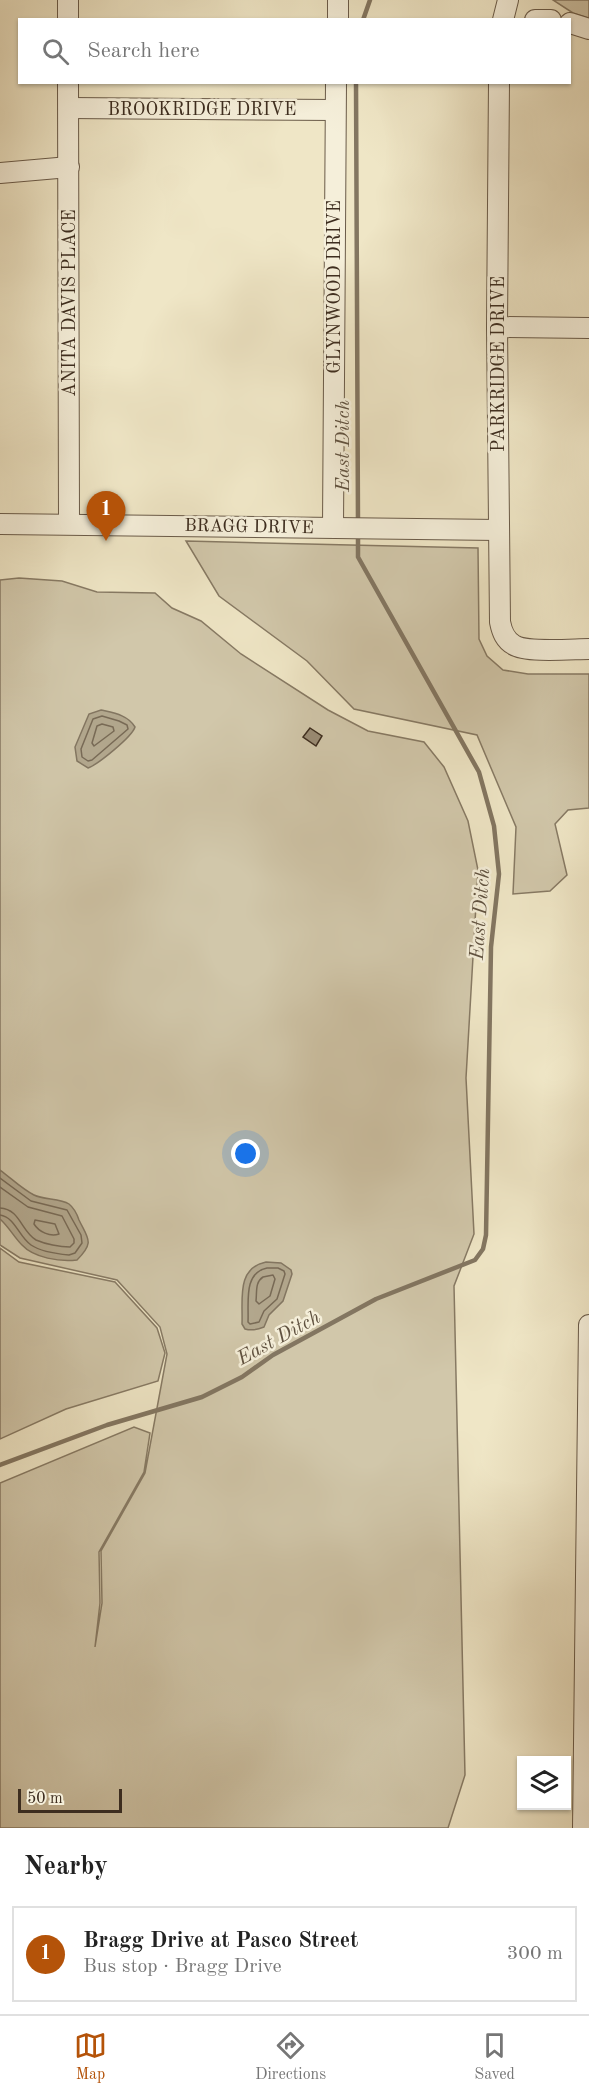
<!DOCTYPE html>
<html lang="en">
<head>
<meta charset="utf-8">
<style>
	:root { --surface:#fff; --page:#f6f6f6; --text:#222; --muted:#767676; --line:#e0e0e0; --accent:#b45309 }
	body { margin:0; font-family:"Old Standard TT",serif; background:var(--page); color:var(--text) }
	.controls { position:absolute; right:18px; bottom:18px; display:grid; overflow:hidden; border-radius:0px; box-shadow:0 2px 4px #0004 }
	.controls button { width:54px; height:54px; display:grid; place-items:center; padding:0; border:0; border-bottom:2px solid var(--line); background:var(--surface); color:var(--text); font:30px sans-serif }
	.scale { position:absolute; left:18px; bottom:15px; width:104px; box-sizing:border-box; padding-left:6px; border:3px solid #3d2d1f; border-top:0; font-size:16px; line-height:21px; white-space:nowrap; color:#3d2d1f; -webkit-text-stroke:4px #f5efda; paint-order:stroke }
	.you { position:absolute; left:246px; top:1154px; width:21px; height:21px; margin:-15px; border:4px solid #fff; border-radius:50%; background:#1a73e8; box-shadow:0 0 0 9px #1a73e833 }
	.badge { display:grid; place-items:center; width:39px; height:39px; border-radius:50%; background:var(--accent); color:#fff; font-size:20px; font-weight:700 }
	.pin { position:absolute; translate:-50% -50px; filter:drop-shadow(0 2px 3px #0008) }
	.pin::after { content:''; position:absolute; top:32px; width:21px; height:18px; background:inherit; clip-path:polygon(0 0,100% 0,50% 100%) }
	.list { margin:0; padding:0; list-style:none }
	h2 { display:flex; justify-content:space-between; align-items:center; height:78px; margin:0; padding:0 24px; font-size:26px }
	h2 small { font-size:20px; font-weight:400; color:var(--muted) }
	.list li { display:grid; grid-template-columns:39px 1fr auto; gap:18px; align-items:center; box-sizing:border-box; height:96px; margin:0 12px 12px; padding:0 12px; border:2px solid var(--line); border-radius:0px }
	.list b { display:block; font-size:22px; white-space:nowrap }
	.list p { margin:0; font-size:20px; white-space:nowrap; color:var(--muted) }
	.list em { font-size:20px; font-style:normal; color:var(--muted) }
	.icon { flex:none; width:33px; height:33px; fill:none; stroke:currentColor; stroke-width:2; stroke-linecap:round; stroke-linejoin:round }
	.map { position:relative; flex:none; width:589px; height:1828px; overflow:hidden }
	.search { position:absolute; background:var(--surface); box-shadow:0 2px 4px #0004; left:18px; right:18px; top:18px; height:66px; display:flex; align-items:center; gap:15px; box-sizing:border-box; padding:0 21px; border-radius:0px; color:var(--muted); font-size:22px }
	.sheet { height:186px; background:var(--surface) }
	nav { display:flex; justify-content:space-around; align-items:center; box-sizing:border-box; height:84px; border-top:2px solid var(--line); background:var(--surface); font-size:16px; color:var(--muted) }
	nav a { display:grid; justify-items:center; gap:3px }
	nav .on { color:var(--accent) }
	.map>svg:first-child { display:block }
</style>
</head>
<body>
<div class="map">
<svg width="589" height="1828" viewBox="0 0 589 1828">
	<rect width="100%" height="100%" fill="#efe6c6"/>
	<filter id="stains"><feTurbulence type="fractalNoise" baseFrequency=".00333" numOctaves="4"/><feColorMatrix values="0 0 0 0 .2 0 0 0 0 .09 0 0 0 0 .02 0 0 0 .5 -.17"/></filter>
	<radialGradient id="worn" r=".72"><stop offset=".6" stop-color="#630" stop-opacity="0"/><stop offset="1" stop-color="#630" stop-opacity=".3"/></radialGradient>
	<g fill="#d1c7aa" stroke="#877a64" stroke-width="1.5">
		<polygon points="553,0 589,0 589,18 573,13"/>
		<polygon points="186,541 478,548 479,639 487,656 503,670 528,674 589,674 589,808 568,810 555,824 567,875 550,891 513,894 516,827 477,735 354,709 307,661 219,596"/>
		<polygon points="19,578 62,581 97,592 155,593 172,608 201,621 241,654 328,710 368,731 424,742 444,767 468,821 478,870 466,1078 474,1234 454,1286 465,1775 448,1828 0,1828 0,1483 134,1427 150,1433 144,1472 99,1552 100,1603 95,1647 102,1603 101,1551 145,1473 167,1354 160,1327 117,1280 20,1258 0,1245 0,580"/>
		<polygon points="0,1248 19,1262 115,1282 157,1328 165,1353 158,1381 66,1409 0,1439"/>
	</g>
	<g fill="#b2a78d" stroke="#837661" stroke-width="1.5">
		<path d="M 101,710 C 114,713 128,715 135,727 C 132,737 97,765 88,768 L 77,761 L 75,747 L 89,714 Z"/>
		<path d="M 0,1170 C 11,1178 22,1189 34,1195 C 44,1200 60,1198 69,1204 C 74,1208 77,1214 79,1220 C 88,1239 95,1242 77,1260 C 60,1262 34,1258 22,1245 C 14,1237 9,1227 0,1219 Z"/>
		<path d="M 266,1262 L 281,1263 L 291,1270 L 292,1274 L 283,1301 L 269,1315 L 264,1327 C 257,1330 252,1331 245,1329 L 242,1324 C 243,1300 236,1268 266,1262 Z"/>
	</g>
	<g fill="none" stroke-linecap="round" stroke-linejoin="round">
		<g stroke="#786a56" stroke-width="1.5">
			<polygon points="102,716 119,721 127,725 128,729 92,760 88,761 82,757 81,749 93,719"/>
			<polygon points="102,724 113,727 114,731 94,746 92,743 97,726"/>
			<path d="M 0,1178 L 31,1201 L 67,1210 L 81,1235 L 82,1243 L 75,1253 L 69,1255 C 58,1254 40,1251 31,1245 C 19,1237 15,1217 0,1215"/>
			<path d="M 0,1187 L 28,1207 L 62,1216 L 74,1239 L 74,1243 L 70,1247 C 60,1247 45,1244 36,1240 C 21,1231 20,1209 0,1208"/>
			<path d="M 35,1220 L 55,1224 L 59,1234 C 50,1237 39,1232 34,1224 Z"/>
			<path d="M 267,1268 L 278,1268 L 284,1271 L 285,1274 L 277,1299 L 264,1311 L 259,1322 L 250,1324 L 248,1322 C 249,1303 243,1273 267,1268 Z"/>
			<path d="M 263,1277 L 273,1275 L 275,1279 L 270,1296 L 259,1304 L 256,1301 C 257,1292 255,1282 263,1277 Z"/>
		</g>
		<g stroke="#837661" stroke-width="4.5">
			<polyline points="363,20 370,0"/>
			<polyline points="356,82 358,524"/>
			<polyline points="0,1465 107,1425 202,1397 242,1377 273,1355 376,1299 475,1260 483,1249 486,1235 491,947 499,874 494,826 479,772 358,557 358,532"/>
		</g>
	</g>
	<polygon fill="#9a8d76" stroke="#3d2d1f" stroke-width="1.5" points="310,728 322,736 316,746 303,737"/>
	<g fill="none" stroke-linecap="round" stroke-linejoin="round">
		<g stroke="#6a5b49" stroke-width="22">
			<g id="minor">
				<polyline points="68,0 68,20"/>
				<polyline points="338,20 338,0"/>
				<polyline points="503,20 508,0"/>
				<polyline points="535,20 551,20"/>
				<polyline points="570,23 589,29"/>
				<polyline points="68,82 69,524"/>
				<path d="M 499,82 L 497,327 L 500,622 C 502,632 505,640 514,645 C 526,653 573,649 589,649"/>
				<polyline points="69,108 335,110"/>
				<polyline points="0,173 69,167"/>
				<polyline points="497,327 589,328"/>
				<polyline points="0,524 498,530"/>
				<polyline points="333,527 336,82"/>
				<polyline points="583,1828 589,1325"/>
			</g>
		</g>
		<use href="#minor" stroke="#f5efda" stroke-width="20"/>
	</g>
	<g text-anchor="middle" stroke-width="5" stroke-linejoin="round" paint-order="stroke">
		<g font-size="18" fill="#3d2d1f" stroke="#f5efda">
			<text x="202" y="115">BROOKRIDGE DRIVE</text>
			<text transform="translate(334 287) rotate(-90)" y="6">GLYNWOOD DRIVE</text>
			<text transform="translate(69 303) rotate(-90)" y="6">ANITA DAVIS PLACE</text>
			<text transform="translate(498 364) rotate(-90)" y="6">PARKRIDGE DRIVE</text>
			<text transform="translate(249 526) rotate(1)" y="6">BRAGG DRIVE</text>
		</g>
		<g font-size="20" font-style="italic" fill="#605240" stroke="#f5efda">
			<text transform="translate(342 446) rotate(-90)" y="7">East Ditch</text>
			<text transform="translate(479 914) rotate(-86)" y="7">East Ditch</text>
			<text transform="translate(278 1337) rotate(-29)" y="7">East Ditch</text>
		</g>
	</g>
	<rect width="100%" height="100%" filter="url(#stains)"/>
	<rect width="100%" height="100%" fill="url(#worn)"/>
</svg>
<div class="controls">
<button><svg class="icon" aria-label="layers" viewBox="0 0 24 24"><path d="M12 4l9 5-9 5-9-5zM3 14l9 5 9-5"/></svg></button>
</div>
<div class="scale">50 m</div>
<div class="you"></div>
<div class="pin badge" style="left:106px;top:541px">1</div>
<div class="search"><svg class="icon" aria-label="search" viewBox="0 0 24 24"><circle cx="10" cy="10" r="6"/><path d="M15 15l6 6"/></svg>Search here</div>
</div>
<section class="sheet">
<h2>Nearby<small></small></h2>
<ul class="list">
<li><span class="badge">1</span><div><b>Bragg Drive at Pasco Street</b><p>Bus stop · Bragg Drive</p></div><em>300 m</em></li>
</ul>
</section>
<nav>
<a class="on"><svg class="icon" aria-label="map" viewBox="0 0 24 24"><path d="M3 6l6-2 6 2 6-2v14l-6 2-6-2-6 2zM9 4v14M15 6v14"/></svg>Map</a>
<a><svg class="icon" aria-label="directions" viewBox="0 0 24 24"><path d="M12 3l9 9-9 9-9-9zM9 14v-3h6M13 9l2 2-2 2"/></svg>Directions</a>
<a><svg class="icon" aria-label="saved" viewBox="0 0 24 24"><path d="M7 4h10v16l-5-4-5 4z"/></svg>Saved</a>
</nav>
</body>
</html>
